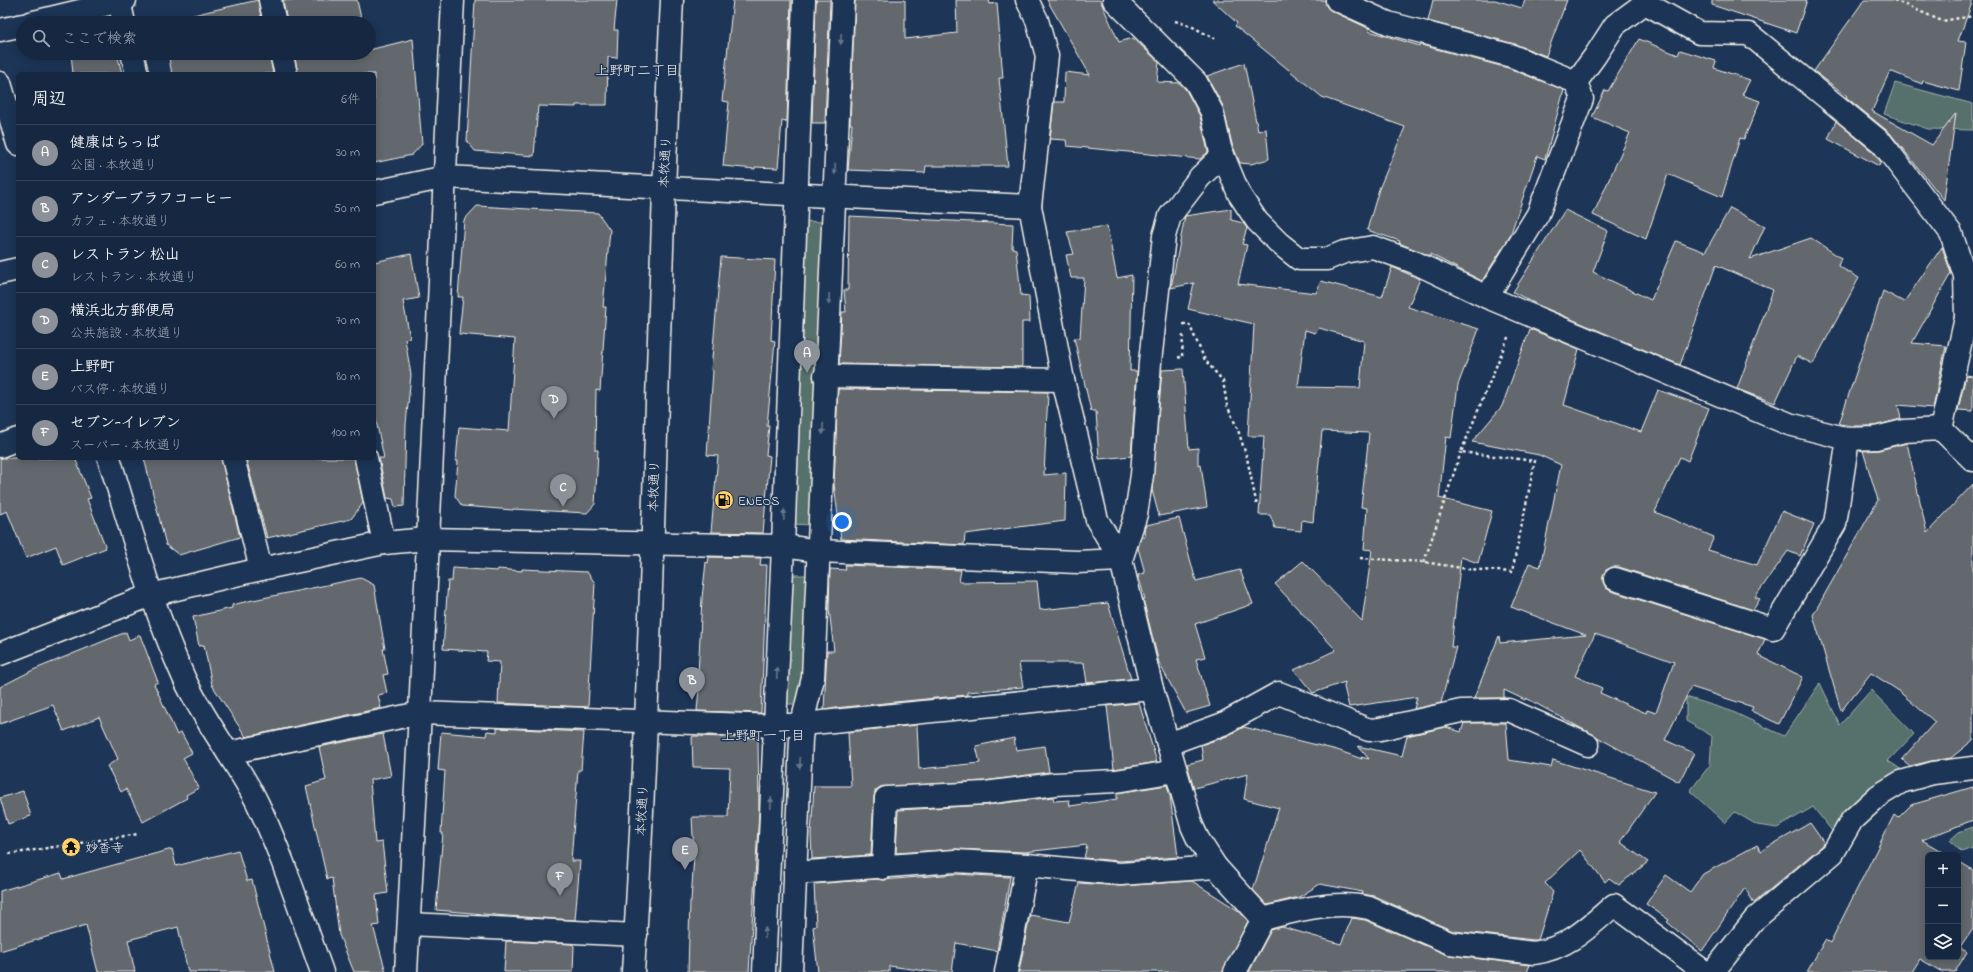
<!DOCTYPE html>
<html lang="ja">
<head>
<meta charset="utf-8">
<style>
	:root { --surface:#162841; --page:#23344c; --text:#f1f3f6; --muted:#9ea6b1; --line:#35445a; --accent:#8c9099 }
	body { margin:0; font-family:"Indie Flower","Klee One",sans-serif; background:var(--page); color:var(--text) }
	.controls { position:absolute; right:12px; bottom:12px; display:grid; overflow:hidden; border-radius:6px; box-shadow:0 2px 10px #0003 }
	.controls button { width:36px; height:36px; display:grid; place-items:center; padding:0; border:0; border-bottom:1px solid var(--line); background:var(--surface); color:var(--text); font:20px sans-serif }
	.you { position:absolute; left:842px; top:522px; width:14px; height:14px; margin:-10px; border:3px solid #fff; border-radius:50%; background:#1a73e8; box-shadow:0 0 0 6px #1a73e833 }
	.badge { display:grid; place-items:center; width:26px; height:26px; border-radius:50%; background:var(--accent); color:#fff; font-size:13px; font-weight:700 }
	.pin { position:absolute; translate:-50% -33px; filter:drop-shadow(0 1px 2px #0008) }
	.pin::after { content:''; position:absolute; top:21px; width:14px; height:12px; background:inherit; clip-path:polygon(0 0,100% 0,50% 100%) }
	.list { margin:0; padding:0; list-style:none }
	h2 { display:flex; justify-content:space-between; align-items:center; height:52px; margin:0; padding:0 16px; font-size:17px }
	h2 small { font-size:13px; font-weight:400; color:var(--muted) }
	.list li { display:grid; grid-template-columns:26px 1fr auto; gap:12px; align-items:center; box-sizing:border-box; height:56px; padding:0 16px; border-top:1px solid var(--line) }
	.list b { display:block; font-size:15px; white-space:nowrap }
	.list p { margin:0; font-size:13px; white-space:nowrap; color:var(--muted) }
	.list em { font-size:13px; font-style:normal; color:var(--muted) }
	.icon { flex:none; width:22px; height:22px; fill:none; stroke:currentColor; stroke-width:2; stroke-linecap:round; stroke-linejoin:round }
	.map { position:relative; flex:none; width:1973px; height:972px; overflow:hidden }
	.search { position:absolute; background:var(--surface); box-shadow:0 2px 10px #0003; left:16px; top:16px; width:360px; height:44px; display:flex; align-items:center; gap:10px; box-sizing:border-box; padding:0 14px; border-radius:22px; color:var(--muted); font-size:15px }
	.panel { position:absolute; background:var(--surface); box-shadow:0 2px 10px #0003; left:16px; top:72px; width:360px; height:388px; border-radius:6px }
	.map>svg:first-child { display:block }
</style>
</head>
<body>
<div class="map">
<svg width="1973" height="972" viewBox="0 0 1973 972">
	<rect width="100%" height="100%" fill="#1d3557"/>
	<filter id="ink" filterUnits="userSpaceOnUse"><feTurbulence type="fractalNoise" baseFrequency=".025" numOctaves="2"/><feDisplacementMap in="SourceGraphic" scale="8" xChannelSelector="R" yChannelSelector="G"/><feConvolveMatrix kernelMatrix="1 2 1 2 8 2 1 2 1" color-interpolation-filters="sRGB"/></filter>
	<g filter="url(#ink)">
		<g fill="#566f6c" stroke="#a5b0aa">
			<polygon points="1895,83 1973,104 1973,130 1928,129 1884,114"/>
			<polygon points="803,221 824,222 811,525 790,524"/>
			<polygon points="789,575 809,575 803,682 796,704 784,704"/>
			<polygon points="1820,683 1840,725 1871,690 1914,734 1888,761 1904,771 1874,786 1845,810 1832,831 1813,807 1777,828 1757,825 1735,812 1725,823 1690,791 1710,765 1712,736 1686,721 1686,697 1731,711 1784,736"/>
			<polygon points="1973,827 1973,848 1961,852 1950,840 1959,832"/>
		</g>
		<g fill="#62676d" stroke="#f4f1e8" fill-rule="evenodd">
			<polygon points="258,0 262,23 161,23 210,11"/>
			<polygon points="283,0 357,0 362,23 287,23"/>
			<polygon points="475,0 617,0 614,30 618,30 617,58 608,57 607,105 576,105 576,107 538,106 534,156 475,151 467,141"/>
			<polygon points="733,0 791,0 787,122 782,121 778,168 755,167 755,169 723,166 729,102 722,101"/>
			<polygon points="816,0 830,0 825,123 812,123"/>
			<polygon points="855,0 905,0 905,39 957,33 956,0 989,0 990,4 997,3 1003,78 999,78 1008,166 926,166 925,173 848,170 852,124 850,124"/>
			<polygon points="1047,0 1100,0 1119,42 1133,38 1159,62 1157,82 1180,83 1186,90 1200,116 1208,152 1200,159 1067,146 1066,140 1050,139 1054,102 1064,102 1065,72 1090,75"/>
			<polygon points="1212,0 1325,0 1327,7 1332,11 1370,29 1369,31 1420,46 1421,45 1508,68 1564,90 1545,159 1537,156 1510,236 1482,281 1430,254 1430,256 1399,243 1400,241 1367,230 1379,189 1405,127 1322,97 1235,26 1237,23"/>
			<polygon points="1433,0 1495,0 1522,8 1525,0 1567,0 1546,56 1515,44 1428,21"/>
			<polygon points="1712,0 1807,0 1796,33 1712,5"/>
			<polygon points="1864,0 1973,0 1958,41 1966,42 1959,91 1923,81 1922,84 1890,71 1872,111 1932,145 1956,113 1944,200 1890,133 1846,97 1847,96 1814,71"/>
			<polygon points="413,39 422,144 412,155 374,163 374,74 298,74 294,53 369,53 369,50"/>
			<polygon points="1639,39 1678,55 1680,50 1716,61 1714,68 1750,80 1742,95 1760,101 1744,139 1740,138 1722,197 1668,174 1646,239 1593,215 1630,133 1592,117 1605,90 1608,91"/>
			<polygon points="71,53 117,53 122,74 73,74"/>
			<polygon points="168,53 269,53 273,74 172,74"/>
			<polygon points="1244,63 1258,131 1266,129 1269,159 1251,164 1240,163 1232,144 1223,106 1207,76"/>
			<polygon points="1836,121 1873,152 1881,162 1879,166 1828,139"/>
			<polygon points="477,206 598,213 610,230 603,307 606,307 600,391 596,390 595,450 598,450 597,472 595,504 587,513 513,509 513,510 462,506 455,496 458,461 456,461 459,427 509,431 515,339 459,334 463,297 458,297 464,220"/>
			<polygon points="1730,208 1765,226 1750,259 1811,238 1841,258 1838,266 1859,278 1813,364 1797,356 1775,403 1737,389 1773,290 1716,265 1680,365 1538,305 1513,292 1565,210 1608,231 1593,272 1651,300 1676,241 1705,252"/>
			<path d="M 1231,209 L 1231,220 L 1243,223 L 1247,228 L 1242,244 L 1247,245 L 1238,284 L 1316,293 L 1321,281 L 1382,297 L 1392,267 L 1420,279 L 1408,307 L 1479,329 L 1458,385 L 1451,438 L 1446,437 L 1439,498 L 1492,511 L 1478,563 L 1461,557 L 1451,647 L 1456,647 L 1441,703 L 1414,709 L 1417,697 L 1349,707 L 1344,687 L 1345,682 L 1313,693 L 1294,670 L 1336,650 L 1275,584 L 1303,561 L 1362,621 L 1372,550 L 1364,549 L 1367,508 L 1361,507 L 1369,433 L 1322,431 L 1313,522 L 1302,520 L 1301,531 L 1275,528 L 1270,515 L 1259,515 L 1264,436 L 1248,436 L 1254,324 L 1188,309 L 1194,283 L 1171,288 L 1185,216 ZM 1319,328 L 1364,341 L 1360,388 L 1298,387 L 1305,330 L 1315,333 Z"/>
			<polygon points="849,216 1013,224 1012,248 1016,249 1021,295 1029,296 1030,322 1022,322 1022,367 839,364 842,312 846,312 844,290 848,290"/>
			<polygon points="1107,226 1117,278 1132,275 1130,371 1137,371 1131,456 1099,459 1096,411 1091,411 1074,338 1080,338 1084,278 1071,278 1066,255 1074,254 1067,232"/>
			<polygon points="1942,247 1951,273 1912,343 1946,346 1933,408 1898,405 1901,419 1874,426 1852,426 1839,424 1883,291 1904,302"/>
			<polygon points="411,254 419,298 403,301 410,338 405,339 411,375 406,424 404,506 395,507 393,499 387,498 379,458 384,458 374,411 374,262"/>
			<polygon points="721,257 775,260 771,340 775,341 767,426 769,426 766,455 770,456 763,533 711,532 718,456 707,455 713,371 711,370"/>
			<path d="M 1530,329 L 1579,349 L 1564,405 L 1641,432 L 1658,390 L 1709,408 L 1688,461 L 1680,457 L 1655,512 L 1714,537 L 1708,550 L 1757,565 L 1782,511 L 1814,524 L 1800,556 L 1788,551 L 1755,597 L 1760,599 L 1753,610 L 1619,567 L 1612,567 L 1606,570 L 1603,575 L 1603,582 L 1606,588 L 1611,591 L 1765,639 L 1758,655 L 1803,677 L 1779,724 L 1751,711 L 1753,707 L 1691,687 L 1665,740 L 1694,753 L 1679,782 L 1526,698 L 1525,700 L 1504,690 L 1504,698 L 1474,698 L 1499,636 L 1500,643 L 1586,635 L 1511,607 L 1529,563 L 1540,567 L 1561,465 L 1539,455 L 1472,442 L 1502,406 ZM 1595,634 L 1674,662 L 1656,713 L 1647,710 L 1646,713 L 1600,693 L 1602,688 L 1575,676 Z"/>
			<polygon points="1183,369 1189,449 1198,448 1198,466 1201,465 1207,507 1159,516 1152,490 1162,370"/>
			<polygon points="1966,375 1973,376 1973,411 1958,410"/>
			<polygon points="838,389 1048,392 1044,475 1066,473 1065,521 965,534 964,545 841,539 834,484"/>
			<polygon points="1907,443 1927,533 1973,484 1973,740 1951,758 1931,761 1910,766 1902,759 1935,722 1896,689 1871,673 1841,711 1813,615 1878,500 1863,451 1879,450"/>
			<polygon points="0,458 75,458 91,498 87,499 106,548 63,565 56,546 26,558 7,511 0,514"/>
			<polygon points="144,458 221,458 240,537 179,555 166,545"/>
			<polygon points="246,458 354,458 363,503 351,519 267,538"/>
			<polygon points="1179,518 1196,581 1240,570 1253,604 1195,624 1205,657 1196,659 1210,706 1186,713 1159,663 1143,599 1145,599 1138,575 1145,573 1138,548 1141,537 1145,537 1144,531 1146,525"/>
			<polygon points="709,557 761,558 760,565 767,565 761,713 697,711 700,675 698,675 702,598 706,562 708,563"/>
			<polygon points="845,565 961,570 959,582 1037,581 1040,610 1108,603 1131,679 1087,683 1084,663 1019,663 1023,687 967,692 967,695 824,709 827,651 834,651 829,609 830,569 846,570"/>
			<polygon points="453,568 497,571 498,569 522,571 522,569 587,572 595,583 588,707 498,703 500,662 486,661 487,652 443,649 448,581 452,581"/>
			<polygon points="361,578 374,585 385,649 383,649 388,674 383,675 387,693 378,695 381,708 246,737 212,685 204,645 199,646 193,617 232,608 232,605 253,600"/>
			<polygon points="126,632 129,640 140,635 158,682 154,684 177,735 181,732 192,753 183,758 199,788 186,795 187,798 143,822 126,789 121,792 107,766 118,759 99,717 64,731 53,705 0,724 0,687 33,670"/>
			<polygon points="1139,703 1157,762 1114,769 1107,706"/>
			<polygon points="1464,723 1506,723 1509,760 1551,767 1553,760 1655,792 1620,842 1648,862 1619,885 1609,878 1605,882 1580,850 1545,883 1553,892 1538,940 1534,940 1453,931 1374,896 1362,894 1363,892 1320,884 1299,897 1267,905 1253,890 1279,808 1244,799 1248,774 1194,788 1187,764 1203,760 1201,745 1227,736 1244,727 1337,750 1362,759 1361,757 1369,759 1358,746 1402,756 1407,736 1446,727 1461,732"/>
			<polygon points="917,725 919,769 980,763 976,746 1014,738 1016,750 1045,746 1049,772 984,781 880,787 875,791 874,797 871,855 812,859 811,835 814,786 851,786 848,732"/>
			<polygon points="497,728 584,732 581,770 578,770 571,861 580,861 575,920 507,916 436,910 443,833 441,833 445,771 438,770 441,732 486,736 487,731 497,732"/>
			<polygon points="383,734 391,776 370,780 375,843 382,842 388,893 376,895 379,925 373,926 386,972 354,972 339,935 332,878 327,879 306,786 326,780 319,747"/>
			<polygon points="694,736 758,738 759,812 749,972 688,972 690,901 691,901 694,856 692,817 728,817 730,768 693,767 692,737"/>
			<polygon points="1167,785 1170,796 1178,857 1120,861 1084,858 1087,845 1025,852 956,849 896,853 898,810 986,805 1053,797 1054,801 1069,800 1070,806 1117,799 1117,793"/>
			<polygon points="1973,787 1973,820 1922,840 1948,855 1928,855 1928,957 1958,957 1958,861 1973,870 1973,929 1960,948 1967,952 1955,972 1942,972 1920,959 1912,972 1807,972 1825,940 1830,943 1894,815 1898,818 1911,805"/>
			<polygon points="23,791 31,816 8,824 0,798"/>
			<polygon points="1810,823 1824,843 1823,845 1754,903 1745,888 1702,951 1667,922 1669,920 1646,904 1666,875 1690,892 1703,874 1757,845 1761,851"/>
			<polygon points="172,849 176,866 238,850 247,881 252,880 275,972 188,972 178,927 128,940 135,972 98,972 86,925 0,951 0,891 61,873 63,879"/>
			<polygon points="955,874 1010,877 997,951 956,943 952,972 934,972 889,966 889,972 818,972 813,927 816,926 814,884 878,879 883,880"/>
			<polygon points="1192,881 1239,911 1248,921 1223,972 1019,972 1030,915 1069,922 1079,883 1121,886"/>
			<polygon points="1352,918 1365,920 1448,955 1530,965 1527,972 1249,972 1271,930 1282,927 1341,944"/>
			<polygon points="506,941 572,944 574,946 573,972 504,972"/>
		</g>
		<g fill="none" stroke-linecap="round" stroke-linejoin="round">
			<g stroke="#f4f1e8" stroke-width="25">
				<g id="minor">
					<polyline points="119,0 124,23"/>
					<polyline points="270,0 275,23"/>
					<polyline points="1027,0 1037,20 1047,56 1030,206 1063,380 1097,520 1121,560 1152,689 1192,826 1198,839 1216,867 1263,919 1235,972"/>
					<polyline points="1114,0 1196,82 1212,112 1220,148 1239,194 1257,221 1279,243 1299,259 1327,259 1344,252 1373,247 1414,262 1487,297 1789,424 1848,439 1876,438 1904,431 1941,429 1973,460"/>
					<polyline points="1337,0 1388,23 1512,56 1576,82 1582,99 1538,214 1487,297"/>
					<polyline points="1643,0 1645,3 1699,33 1749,34 1882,143 1951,233 1965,276 1966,318"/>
					<polyline points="30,23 125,0"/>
					<polyline points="0,30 23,25"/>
					<polyline points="132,53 137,74"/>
					<polyline points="281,53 286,74"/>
					<polyline points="1576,82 1595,56 1615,25 1645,3"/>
					<polyline points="0,83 18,144"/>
					<polyline points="374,192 446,177 1030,206"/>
					<polyline points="0,273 18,269"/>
					<polyline points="825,376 1063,380"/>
					<polyline points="1941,429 1966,318 1973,319"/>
					<polyline points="0,446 18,439"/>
					<path d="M 109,458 C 132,532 152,607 184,678 C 204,721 234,758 256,800 C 283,855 301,915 322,972"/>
					<polyline points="233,458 261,569"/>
					<polyline points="366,458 384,543"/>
					<polyline points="1121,560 1136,514 1142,475 1150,362 1164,236 1170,216 1200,177 1223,155"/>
					<polyline points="1615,579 1773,629 1835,524 1848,439"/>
					<polyline points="0,654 151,595 261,569 384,543 427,539 783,546 819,551 1077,562 1121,560"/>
					<polyline points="1168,744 1223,724 1279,693 1369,730 1380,729 1461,711 1509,710 1588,745"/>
					<polyline points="228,753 420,713 774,726 803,724 1152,689"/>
					<polyline points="883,868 886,798 985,793 1055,784 1116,781 1176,771"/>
					<polyline points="795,873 955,861 1027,865 1120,874 1216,867"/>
					<path d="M 1263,919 C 1297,910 1335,900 1369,908 L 1450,943 L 1534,953 C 1567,949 1590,926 1614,905 L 1705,972"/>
					<polyline points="409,924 636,935"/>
					<polyline points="406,972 420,713 453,0"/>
					<path d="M 633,972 C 654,648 656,324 672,0"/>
					<polyline points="764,972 783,546 804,0"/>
					<polyline points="791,972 801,739 804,715 813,678 843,0"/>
					<polyline points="1006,972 1027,865"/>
					<polyline points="1713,972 1755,919 1833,853 1852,820 1878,796 1901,782 1933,773 1973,768"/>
				</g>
			</g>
			<g stroke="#f4f1e8" stroke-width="2.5" stroke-dasharray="3 3" stroke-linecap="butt">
				<polyline points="1894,0 1942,21 1973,16"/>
				<polyline points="1175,21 1191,26 1215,39"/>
				<polyline points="1183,324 1189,324 1205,360 1223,381 1227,405 1238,430 1247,458 1257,506"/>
				<polyline points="1178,357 1182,358 1183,335"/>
				<polyline points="1360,558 1424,562 1468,569 1512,572 1535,461 1461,452 1509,335"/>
				<polyline points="1424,562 1461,452"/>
				<polyline points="9,854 138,834"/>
			</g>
			<use href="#minor" stroke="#1d3557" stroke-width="22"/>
		</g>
		<defs><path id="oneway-solid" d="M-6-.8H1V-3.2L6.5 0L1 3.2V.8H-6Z"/></defs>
		<g fill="#68778a">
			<use href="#oneway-solid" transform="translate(841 39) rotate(93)"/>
			<use href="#oneway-solid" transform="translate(835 169) rotate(93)"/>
			<use href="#oneway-solid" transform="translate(829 299) rotate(93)"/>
			<use href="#oneway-solid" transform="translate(823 429) rotate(92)"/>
			<use href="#oneway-solid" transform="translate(784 515) rotate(-88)"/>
			<use href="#oneway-solid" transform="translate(777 673) rotate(-87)"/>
			<use href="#oneway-solid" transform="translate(800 763) rotate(93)"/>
			<use href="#oneway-solid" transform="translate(771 803) rotate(-88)"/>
			<use href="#oneway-solid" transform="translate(765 933) rotate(-88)"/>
		</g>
	</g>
	<defs>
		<g id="fuel-disc" transform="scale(1)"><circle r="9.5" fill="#ffd166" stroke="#1d3557"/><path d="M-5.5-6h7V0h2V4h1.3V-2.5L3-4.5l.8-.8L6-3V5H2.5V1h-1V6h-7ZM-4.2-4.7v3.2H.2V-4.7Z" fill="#111"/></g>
		<g id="temple-disc" transform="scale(1)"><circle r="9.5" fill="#ffd166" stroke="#1d3557"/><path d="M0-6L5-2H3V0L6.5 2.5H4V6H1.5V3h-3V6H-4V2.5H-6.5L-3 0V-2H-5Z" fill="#111"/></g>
	</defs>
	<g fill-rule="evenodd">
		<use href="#fuel-disc" x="724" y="500"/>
		<use href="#temple-disc" x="71" y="847"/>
	</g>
	<g text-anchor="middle" stroke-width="3" stroke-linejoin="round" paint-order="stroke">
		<g font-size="13" fill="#f4f1e8" stroke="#1d3557">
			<text transform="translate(664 162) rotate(-87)" y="5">本牧通り</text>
			<text transform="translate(653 486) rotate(-88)" y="5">本牧通り</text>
			<text transform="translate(641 810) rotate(-87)" y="5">本牧通り</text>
		</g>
		<g font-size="13" fill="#f4f1e8" stroke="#1d3557" text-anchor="start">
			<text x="738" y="505">ENEOS</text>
			<text x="85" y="852">妙香寺</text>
		</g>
		<g font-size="14" fill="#f4f1e8" stroke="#1d3557">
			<text x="637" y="75">上野町二丁目</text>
			<text x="763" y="740">上野町一丁目</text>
		</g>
	</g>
</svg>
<div class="controls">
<button>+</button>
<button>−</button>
<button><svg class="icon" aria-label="layers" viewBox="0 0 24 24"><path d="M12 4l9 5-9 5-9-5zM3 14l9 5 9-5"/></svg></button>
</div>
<div class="you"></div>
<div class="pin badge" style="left:807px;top:373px">A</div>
<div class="pin badge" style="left:692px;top:700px">B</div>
<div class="pin badge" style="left:563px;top:507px">C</div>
<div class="pin badge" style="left:554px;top:419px">D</div>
<div class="pin badge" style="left:685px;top:870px">E</div>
<div class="pin badge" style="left:560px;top:896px">F</div>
<div class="search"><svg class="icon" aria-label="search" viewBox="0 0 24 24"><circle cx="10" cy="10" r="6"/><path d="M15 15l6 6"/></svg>ここで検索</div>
<section class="panel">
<h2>周辺<small>6件</small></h2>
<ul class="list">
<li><span class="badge">A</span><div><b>健康はらっぱ</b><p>公園 · 本牧通り</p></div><em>30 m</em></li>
<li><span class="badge">B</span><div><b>アンダーブラフコーヒー</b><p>カフェ · 本牧通り</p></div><em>50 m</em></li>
<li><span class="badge">C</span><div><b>レストラン 松山</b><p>レストラン · 本牧通り</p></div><em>60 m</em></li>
<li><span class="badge">D</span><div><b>横浜北方郵便局</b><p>公共施設 · 本牧通り</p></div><em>70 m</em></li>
<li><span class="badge">E</span><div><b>上野町</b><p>バス停 · 本牧通り</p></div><em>80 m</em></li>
<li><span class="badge">F</span><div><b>セブン-イレブン</b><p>スーパー · 本牧通り</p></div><em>100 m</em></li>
</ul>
</section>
</div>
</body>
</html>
